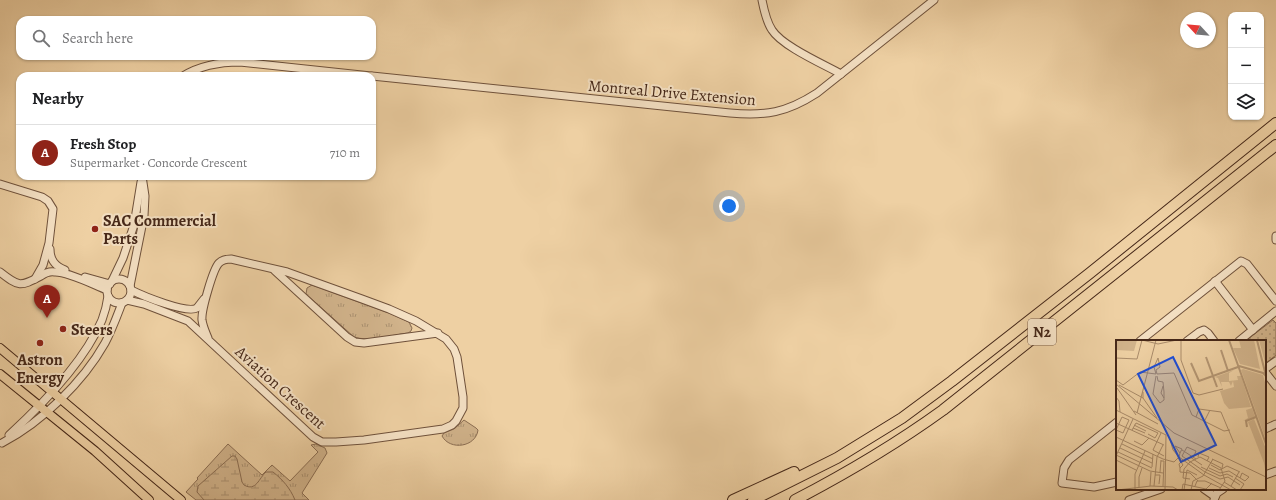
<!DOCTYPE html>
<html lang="en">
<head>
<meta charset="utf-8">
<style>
	:root { --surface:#fff; --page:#f6f6f6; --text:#202124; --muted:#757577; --line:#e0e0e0; --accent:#8f2418 }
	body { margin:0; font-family:Alegreya,serif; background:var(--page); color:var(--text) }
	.controls { position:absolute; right:12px; top:12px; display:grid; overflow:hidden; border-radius:8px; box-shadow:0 1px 3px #0004 }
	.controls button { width:36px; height:36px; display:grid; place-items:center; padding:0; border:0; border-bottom:1px solid var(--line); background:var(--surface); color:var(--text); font:20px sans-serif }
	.compass { position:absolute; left:1180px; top:12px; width:36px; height:36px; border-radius:50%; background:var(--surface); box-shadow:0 1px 3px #0004; rotate:296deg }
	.you { position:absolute; left:729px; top:206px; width:14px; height:14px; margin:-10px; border:3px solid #fff; border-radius:50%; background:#1a73e8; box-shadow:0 0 0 6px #1a73e833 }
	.badge { display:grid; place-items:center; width:26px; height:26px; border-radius:50%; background:var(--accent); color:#fff; font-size:13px; font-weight:700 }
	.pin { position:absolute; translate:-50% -33px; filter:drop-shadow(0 1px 2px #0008) }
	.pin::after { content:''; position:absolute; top:21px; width:14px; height:12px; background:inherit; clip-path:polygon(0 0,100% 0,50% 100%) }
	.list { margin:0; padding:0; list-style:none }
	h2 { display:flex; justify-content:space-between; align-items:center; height:52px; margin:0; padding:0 16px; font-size:17px }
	h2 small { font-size:13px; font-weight:400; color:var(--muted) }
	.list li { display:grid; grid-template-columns:26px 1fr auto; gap:12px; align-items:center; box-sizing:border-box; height:56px; padding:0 16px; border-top:1px solid var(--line) }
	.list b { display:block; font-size:15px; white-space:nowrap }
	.list p { margin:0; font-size:13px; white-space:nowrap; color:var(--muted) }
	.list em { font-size:13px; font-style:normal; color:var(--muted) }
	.icon { flex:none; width:22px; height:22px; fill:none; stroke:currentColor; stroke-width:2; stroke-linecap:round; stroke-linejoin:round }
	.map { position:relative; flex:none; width:1276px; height:500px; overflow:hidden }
	.search { position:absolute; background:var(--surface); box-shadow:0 1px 3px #0004; left:16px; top:16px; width:360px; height:44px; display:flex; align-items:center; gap:10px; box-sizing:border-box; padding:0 14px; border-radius:12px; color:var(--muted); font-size:15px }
	.panel { position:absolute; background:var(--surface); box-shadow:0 1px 3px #0004; left:16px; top:72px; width:360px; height:108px; border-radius:12px }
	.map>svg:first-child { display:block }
</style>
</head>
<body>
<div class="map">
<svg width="1276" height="500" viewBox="0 0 1276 500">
	<defs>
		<pattern id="grass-tufts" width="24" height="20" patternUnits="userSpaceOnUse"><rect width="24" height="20" fill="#d1b38b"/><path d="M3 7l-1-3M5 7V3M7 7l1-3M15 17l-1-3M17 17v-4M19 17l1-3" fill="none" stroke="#ab9271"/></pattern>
		<pattern id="wetland-marsh" width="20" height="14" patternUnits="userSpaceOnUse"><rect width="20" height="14" fill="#d1b38b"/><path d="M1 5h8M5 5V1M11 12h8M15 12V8" fill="none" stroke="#ab9271"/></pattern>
		<pattern id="park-dots" width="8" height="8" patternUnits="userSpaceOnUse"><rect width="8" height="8" fill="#d1b38b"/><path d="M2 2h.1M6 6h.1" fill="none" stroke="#ab9271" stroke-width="1.8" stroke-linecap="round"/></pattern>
	</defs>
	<rect width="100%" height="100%" fill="#eed0a3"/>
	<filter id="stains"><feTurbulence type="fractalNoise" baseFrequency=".005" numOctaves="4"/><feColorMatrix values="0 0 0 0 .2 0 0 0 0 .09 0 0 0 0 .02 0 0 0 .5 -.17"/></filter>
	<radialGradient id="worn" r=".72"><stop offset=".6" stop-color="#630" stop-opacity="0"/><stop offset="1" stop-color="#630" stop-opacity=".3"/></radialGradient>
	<g fill="url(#grass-tufts)" stroke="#8b6d52">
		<path d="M 312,285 L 389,313 L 409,322 L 412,328 L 411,331 L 408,333 C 392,335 368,342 354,337 L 306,294 L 307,288 Z"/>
		<path d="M 464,420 L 476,428 L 478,430 C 476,447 450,451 442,436 L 444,433 L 454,429 Z"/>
		<polygon points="228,444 262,475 272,465 290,481 318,452 311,445 316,444 325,448 327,453 302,493 309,500 196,500 186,492 198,479 197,478"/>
	</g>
	<path fill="url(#wetland-marsh)" stroke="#8b6d52" d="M 232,456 L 235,456 L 237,459 L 242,482 L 244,485 C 256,492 259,478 266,472 L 273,472 C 283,480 290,488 295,500 L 204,500 L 197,492 L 198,486 Z"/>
	<polygon fill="url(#park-dots)" stroke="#8b6d52" points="1273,320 1276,323 1276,355 1265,364 1265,341 1248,341 1248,339"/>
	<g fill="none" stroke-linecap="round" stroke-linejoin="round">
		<g stroke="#6f513b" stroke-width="9">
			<g id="minor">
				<path d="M 762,0 C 764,10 766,21 772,30 C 782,46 823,64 841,74"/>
				<path d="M 183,76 C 201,65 220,62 240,62 L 371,76"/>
				<path d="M 372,76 L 730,113 C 766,116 786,113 817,93 L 934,0"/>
				<polyline points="0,184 42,197 48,201 53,209 49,243 43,265 35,279"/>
				<polyline points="1276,236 1276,240"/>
				<path d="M 50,249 C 50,260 55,266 65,270"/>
				<polyline points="275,271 347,337 355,342 364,343 438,333"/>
				<path d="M 0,272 C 19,287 20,287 41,276 C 45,273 50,271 55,272 C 69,272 94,285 107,290"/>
				<polyline points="85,277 110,284"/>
				<circle cx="119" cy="291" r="12"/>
				<polyline points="112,281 123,258 134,225 141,182"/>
				<polyline points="1215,281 1253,330"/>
				<polyline points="130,286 144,216 145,196 142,176"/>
				<path d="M 131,290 C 143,296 187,314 197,308 L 204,299"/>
				<path d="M 127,300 L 144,304 L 188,321 L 313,437 L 322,442 L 336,442 L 364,440 L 443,429 L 452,425 L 456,421 L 463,408 L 463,397 L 457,357 L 454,349 L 446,339 L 416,321 L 389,309 L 362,299 L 287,272 L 231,259 C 226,259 222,260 219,263 C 213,269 201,311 202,320 C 203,327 206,333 208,338"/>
				<polyline points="1140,341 1241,261 1247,264 1276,301"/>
				<polyline points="1187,341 1199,332 1204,330 1208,333 1214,341"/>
				<polyline points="1239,341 1276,311"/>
				<polyline points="1265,369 1276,361"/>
				<polyline points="1265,372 1276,386"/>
				<polyline points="1117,422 1069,460 1064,468 1062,483 1094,487 1117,482"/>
				<polyline points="1265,429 1276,424"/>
				<path d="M 9,435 C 43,404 84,362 102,320 C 105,312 107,304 108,296"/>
				<path d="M 2,443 C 42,422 83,382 105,343 C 112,330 117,316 122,303"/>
				<polyline points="1265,475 1276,471"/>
				<polyline points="1204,489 1214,496"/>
				<polyline points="1129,500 1161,489"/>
				<polyline points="1214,500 1217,493 1223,489"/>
			</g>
		</g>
		<g stroke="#452718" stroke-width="10">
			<g id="major">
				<polyline points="0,348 181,500"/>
				<polyline points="0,374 95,451 149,500"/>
			</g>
		</g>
		<g stroke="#452718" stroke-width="12">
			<g id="highway">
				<polyline points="733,500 794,472"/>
				<polyline points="753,500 837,458 902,418 952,381 1090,273 1276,123"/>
				<path d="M 795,500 C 847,473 896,444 943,410 L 1276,145"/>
			</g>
		</g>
		<use href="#minor" stroke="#f4e0c3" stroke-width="7"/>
		<use href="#major" stroke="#eed0a3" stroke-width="8"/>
		<use href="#highway" stroke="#eed0a3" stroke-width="10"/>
	</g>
	<g fill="#8f2418" stroke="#f4e0c3" stroke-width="1.5">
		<circle cx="95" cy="229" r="4"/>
		<circle cx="63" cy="329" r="4"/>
		<circle cx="40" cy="343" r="4"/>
	</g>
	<g text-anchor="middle" stroke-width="4" stroke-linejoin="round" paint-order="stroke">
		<rect fill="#f4e0c3" stroke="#7a5e4b" stroke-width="1" x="1028" y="319" width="28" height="26" rx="3"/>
		<g font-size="15" font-weight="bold" fill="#452718">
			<text x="1042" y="337">N2</text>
		</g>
		<g font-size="16" fill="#452718" stroke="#f4e0c3">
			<text transform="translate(672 92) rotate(5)" y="6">Montreal Drive Extension</text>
			<text transform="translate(281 387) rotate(42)" y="6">Aviation Crescent</text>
		</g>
		<g font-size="16" font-weight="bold" fill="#452718" stroke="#f4e0c3" text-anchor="start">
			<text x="103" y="226">SAC Commercial<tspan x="103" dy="18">Parts</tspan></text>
			<text x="71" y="335">Steers</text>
			<text x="40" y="365" text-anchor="middle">Astron<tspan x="40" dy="18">Energy</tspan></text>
		</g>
	</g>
	<g transform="translate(1116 340)">
		<rect width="150" height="150" fill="#eed0a3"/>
		<path d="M 123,0 L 138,0 L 144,29 L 124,24 L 117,8 L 125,8 ZM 143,0 L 150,0 L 150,26 ZM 127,29 L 147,35 L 150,46 L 150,100 L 125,30 ZM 118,30 L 113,33 L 113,41 L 122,40 L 121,36 L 125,36 L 135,67 L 113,69 L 108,63 L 104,51 L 118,47 L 117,41 L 115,46 L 113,42 L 105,42 L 106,47 L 102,38 L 99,37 ZM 136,68 L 139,77 L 127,81 L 132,78 L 130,70 ZM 138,79 L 150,109 L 150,134 L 148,123 L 132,82 Z" fill="#d1b38b"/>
		<path d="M 0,0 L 21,0 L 18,11 L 0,10 Z" fill="#d1b38b"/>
		<path fill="none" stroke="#b59774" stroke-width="2" d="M 113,0 L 150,104M 141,0 L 150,36M 105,10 L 112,31M 90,17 L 101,47M 75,23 L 83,41 L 122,27M 123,26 L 147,33 L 150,36M 131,87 L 130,81 L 140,77"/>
		<path fill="none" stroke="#aa8c6b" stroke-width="1" d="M 26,0 L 42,4 L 61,0M 65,0 L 65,20 L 77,53 L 83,55 L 107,49M 0,18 L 21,19 L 26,0M 40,34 L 38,27 L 42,18 L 44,27 L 40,30 L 41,34M 41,34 L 58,33 L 76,75 L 108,91 L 114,90M 40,36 L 37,54 L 44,63 L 48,60 L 48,52 L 47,42 L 42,41 L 41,36M 0,40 L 7,45 L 24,32 L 40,34M 0,44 L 58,93 L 150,137M 3,45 L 27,58M 47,46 L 45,53 L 48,58M 1,48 L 20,75M 27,52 L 27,58 L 41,78M 0,57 L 3,61 L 4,72M 0,70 L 50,95 L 49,150M 18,71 L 42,84M 21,73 L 40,0M 80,77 L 83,69 L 105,72 L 118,103M 88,82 L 94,70M 0,83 L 48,105M 18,85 L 30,91M 17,88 L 29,93M 0,90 L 6,77 L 13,80 L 7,93 L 0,90M 16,90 L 20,83 L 42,93 L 39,98 L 32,94M 45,93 L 37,110 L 48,116M 0,97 L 47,119 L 58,122 L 63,117M 54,99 L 57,110 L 62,116M 18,101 L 26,105 L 33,98M 6,104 L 37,119M 59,106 L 64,113 L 63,117M 59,106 L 66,109 L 64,113M 4,108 L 36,123M 66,110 L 80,119M 2,112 L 36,128M 0,115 L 34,131 L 47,133M 0,116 L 17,79M 78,116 L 80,111 L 71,107 L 66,116 L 89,132 L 104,139 L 112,137 L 124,145M 63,117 L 88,135 L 115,150M 74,117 L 86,125M 82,117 L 83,113 L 93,117 L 91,121M 96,119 L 107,124 L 106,128M 0,120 L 20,130M 45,121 L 48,121 L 47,146M 95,125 L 104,130 L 111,126 L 124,132M 36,127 L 37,114M 85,127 L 104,136 L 111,134 L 117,137M 64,128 L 67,125 L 65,122 L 63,124 L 64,128 L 64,132 L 74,133 L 82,141M 93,128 L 104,133 L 113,131 L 129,141 L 133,137 L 126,133 L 124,138M 44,132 L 45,120M 39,135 L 44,135 L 43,144M 119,138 L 128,144 L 124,150M 74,139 L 67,138 L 68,129 L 74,122 L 84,117 L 105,128 L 109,141 L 103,150M 108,142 L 121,150M 34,146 L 35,132M 38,146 L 41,117 L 47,105M 79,146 L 81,141 L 89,141 L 105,148M 115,146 L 123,132M 23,147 L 23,137 L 26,128M 1,150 L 35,146 L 57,147 L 62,150M 19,150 L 19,134 L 29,111M 66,150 L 67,144 L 90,149 L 96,143M 68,150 L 71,130 L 81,135M 75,150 L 77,141 L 87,136 L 97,119"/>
		<path fill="#1d4ed8" fill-opacity="0.15" stroke="#1d4ed8" stroke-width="2" d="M 57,17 L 100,105 L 65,122 L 22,34 Z"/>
		<rect width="150" height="150" fill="none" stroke="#452718" stroke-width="2"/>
	</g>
	<rect width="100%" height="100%" filter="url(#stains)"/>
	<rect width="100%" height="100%" fill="url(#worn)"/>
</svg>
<div class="controls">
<button>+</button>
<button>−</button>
<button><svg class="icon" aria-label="layers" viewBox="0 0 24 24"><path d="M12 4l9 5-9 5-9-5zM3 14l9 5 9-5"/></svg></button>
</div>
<svg class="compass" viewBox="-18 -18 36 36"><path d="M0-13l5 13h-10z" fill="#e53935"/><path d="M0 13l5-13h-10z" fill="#757577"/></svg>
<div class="you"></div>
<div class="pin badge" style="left:47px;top:318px">A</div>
<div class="search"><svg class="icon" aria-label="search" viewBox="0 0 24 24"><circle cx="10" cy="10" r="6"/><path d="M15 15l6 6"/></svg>Search here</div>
<section class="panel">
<h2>Nearby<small></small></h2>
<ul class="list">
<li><span class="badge">A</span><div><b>Fresh Stop</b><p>Supermarket · Concorde Crescent</p></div><em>710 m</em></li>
</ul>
</section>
</div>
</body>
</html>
